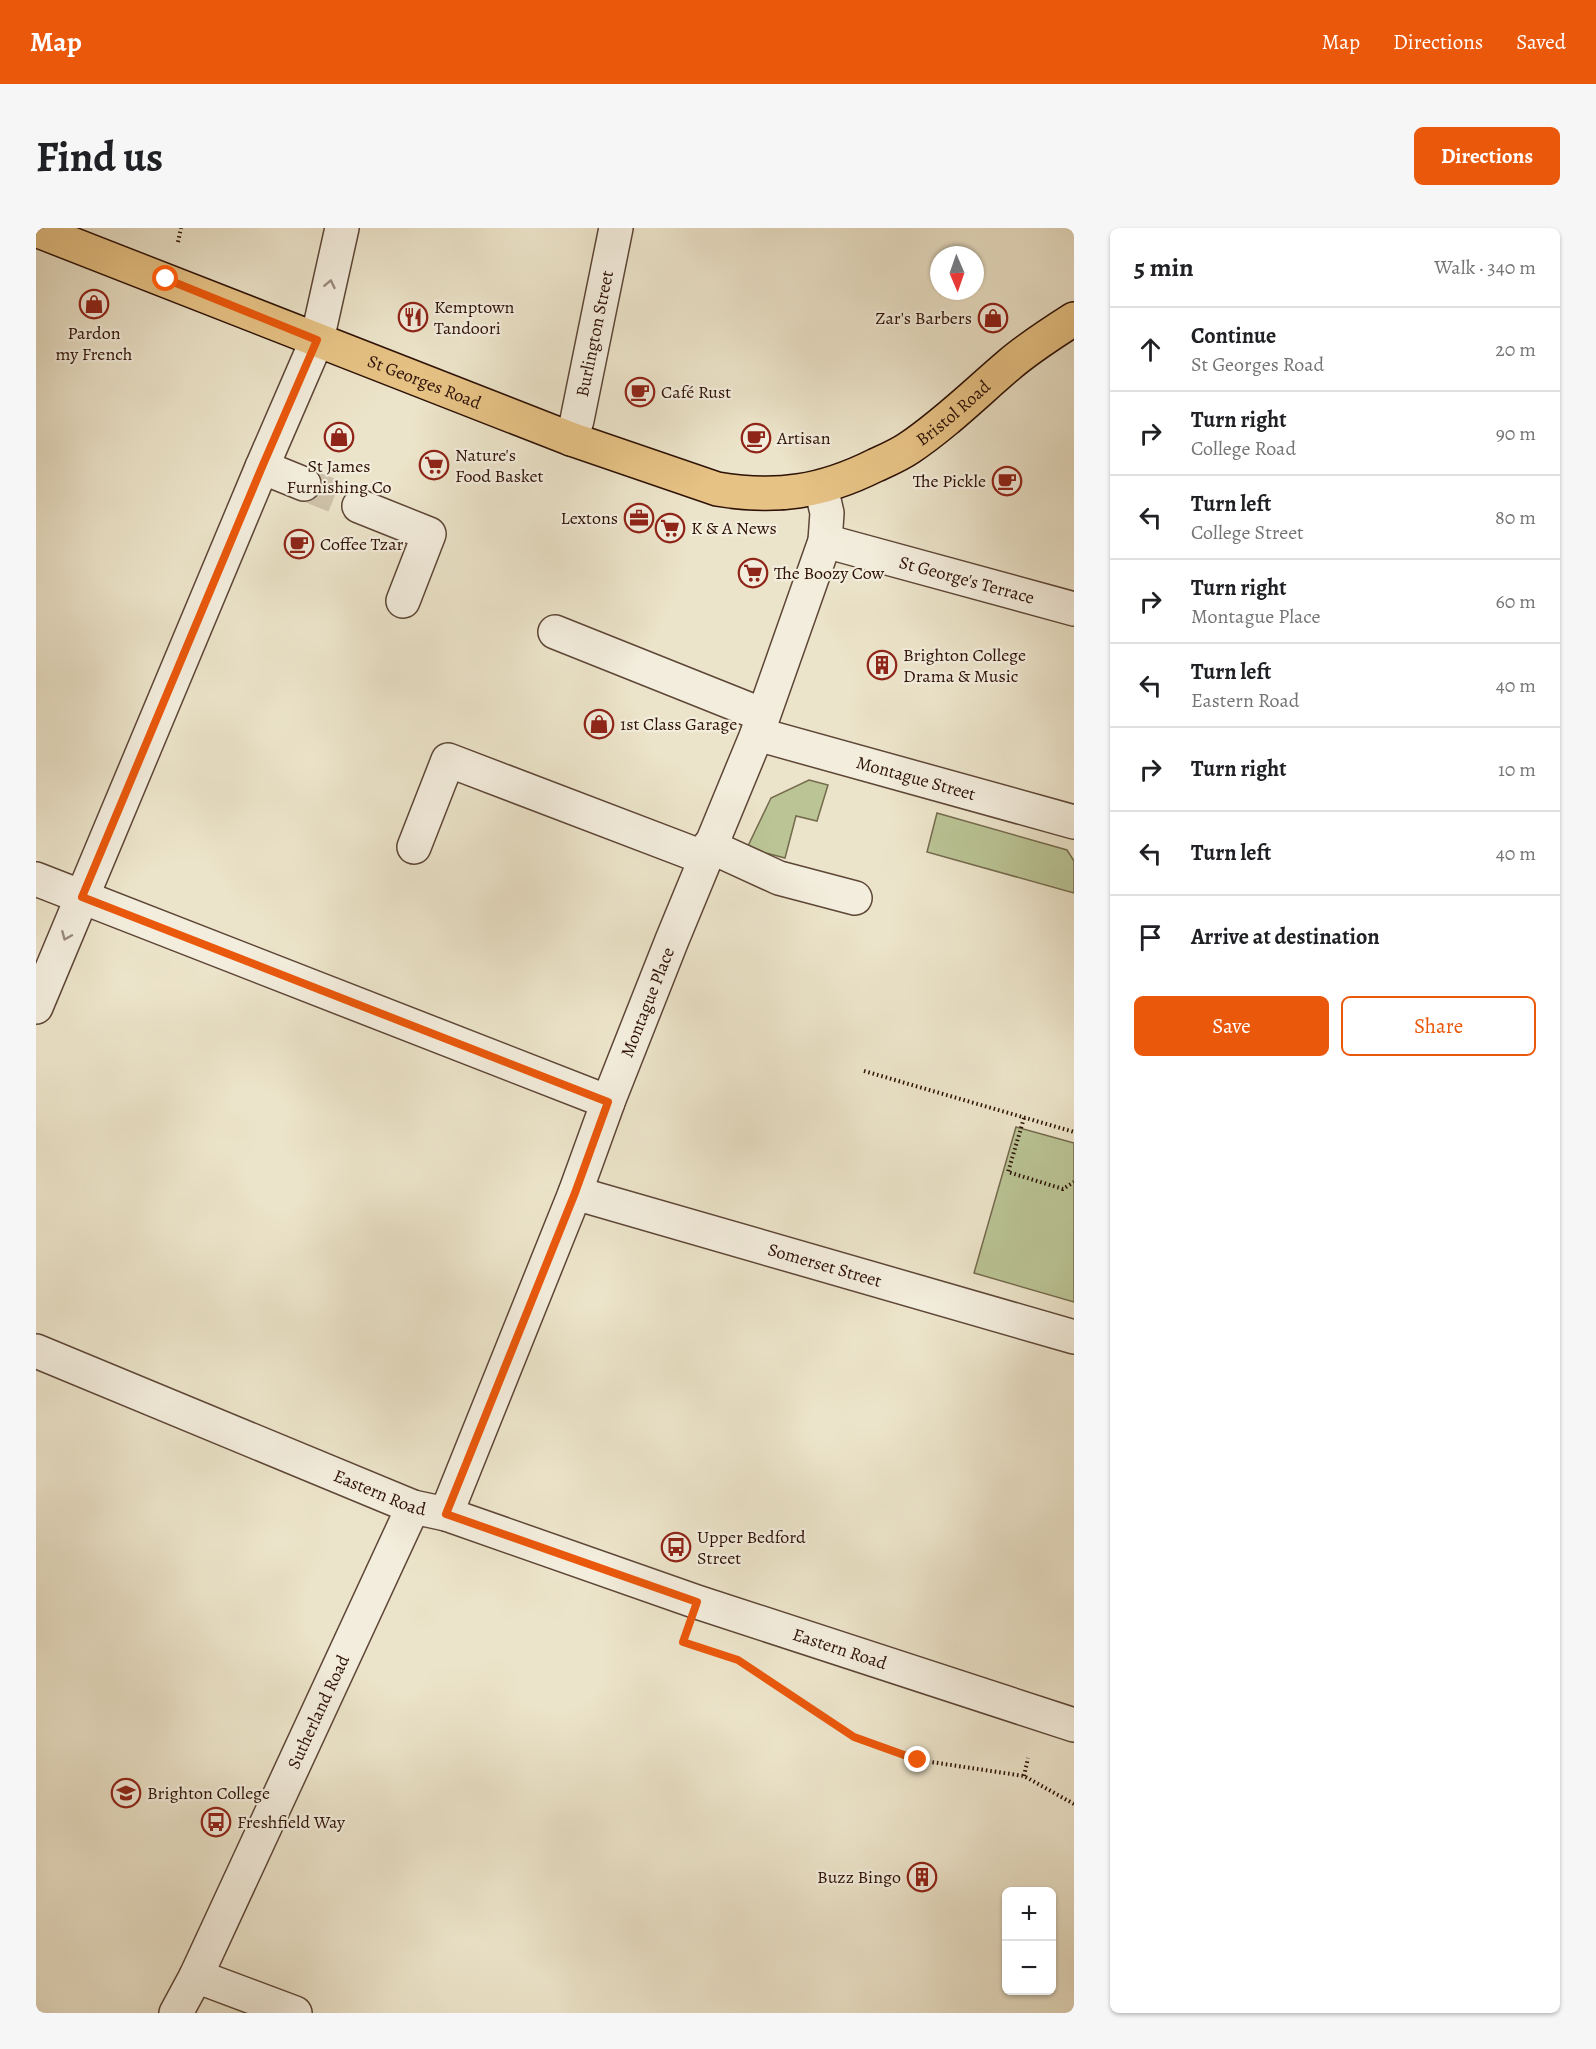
<!DOCTYPE html>
<html lang="en">
<head>
<meta charset="utf-8">
<style>
	:root { --surface:#fff; --page:#f6f6f6; --text:#202124; --muted:#757577; --line:#e0e0e0; --accent:#ea580c }
	body { margin:0; font-family:Alegreya,serif; background:var(--page); color:var(--text) }
	.controls { position:absolute; right:18px; bottom:18px; display:grid; overflow:hidden; border-radius:9px; box-shadow:0 2px 4px #0004 }
	.controls button { width:54px; height:54px; display:grid; place-items:center; padding:0; border:0; border-bottom:2px solid var(--line); background:var(--surface); color:var(--text); font:30px sans-serif }
	.compass { position:absolute; left:894px; top:18px; width:54px; height:54px; border-radius:50%; background:var(--surface); box-shadow:0 2px 4px #0004; rotate:178deg }
	.stop { position:absolute; width:18px; height:18px; margin:-14px; border:4px solid #ea580c; border-radius:50%; background:#fff }
	.stop.end { background:#ea580c; border-color:#fff; box-shadow:0 2px 6px #0008 }
	.list { margin:0; padding:0; list-style:none }
	h2 { display:flex; justify-content:space-between; align-items:center; height:78px; margin:0; padding:0 24px; font-size:26px }
	h2 small { font-size:20px; font-weight:400; color:var(--muted) }
	.list li { display:grid; grid-template-columns:39px 1fr auto; gap:18px; align-items:center; box-sizing:border-box; height:84px; padding:0 24px; border-top:2px solid var(--line) }
	.list b { display:block; font-size:22px; white-space:nowrap }
	.list p { margin:0; font-size:20px; white-space:nowrap; color:var(--muted) }
	.list em { font-size:20px; font-style:normal; color:var(--muted) }
	.actions { display:flex; gap:12px; padding:18px 24px }
	.actions a { flex:1; padding:14px 0; border:2px solid var(--accent); border-radius:9px; text-align:center; font-size:21px; color:var(--accent) }
	.actions .main { background:var(--accent); color:#fff }
	.icon { flex:none; width:33px; height:33px; fill:none; stroke:currentColor; stroke-width:2; stroke-linecap:round; stroke-linejoin:round }
	.map { position:relative; flex:none; width:1038px; height:1785px; overflow:hidden; border-radius:9px }
	header { display:flex; align-items:center; gap:36px; box-sizing:border-box; height:84px; padding:0 30px; background:var(--accent); color:#fff }
	header strong { font-size:28px }
	nav { display:flex; gap:33px; margin-inline-start:auto; font-size:21px }
	.intro { display:flex; align-items:center; justify-content:space-between; box-sizing:border-box; height:144px; padding:0 36px }
	h1 { margin:0; font-size:42px }
	.button { padding:15px 27px; border-radius:9px; background:var(--accent); color:#fff; font-size:21px; font-weight:700 }
	main { display:flex; gap:36px; padding:0 36px }
	aside { flex:1; background:var(--surface); border-radius:9px; box-shadow:0 2px 4px #0004 }
	.map>svg:first-child { display:block }
</style>
</head>
<body>
<header>
<strong>Map</strong>
<nav><a>Map</a><a>Directions</a><a>Saved</a></nav>
</header>
<div class="intro"><h1>Find us</h1><a class="button">Directions</a></div>
<main>
<div class="map">
<svg width="1038" height="1785" viewBox="0 0 1038 1785">
	<rect width="100%" height="100%" fill="#ece4ca"/>
	<filter id="stains"><feTurbulence type="fractalNoise" baseFrequency=".00333" numOctaves="4"/><feColorMatrix values="0 0 0 0 .2 0 0 0 0 .09 0 0 0 0 .02 0 0 0 .5 -.17"/></filter>
	<radialGradient id="worn" r=".72"><stop offset=".6" stop-color="#630" stop-opacity="0"/><stop offset="1" stop-color="#630" stop-opacity=".3"/></radialGradient>
	<g fill="#bac495" stroke="#746a4d" stroke-width="1.5">
		<polygon points="773,552 792,557 781,593 760,588 749,630 711,620 735,570"/>
		<polygon points="901,585 1031,622 1038,633 1038,665 891,624"/>
		<polygon points="980,899 1038,915 1038,1074 938,1045"/>
	</g>
	<g fill="none" stroke-linecap="round" stroke-linejoin="round">
		<polyline stroke="#cfc4ac" stroke-width="33" stroke-dasharray="33 16" stroke-linecap="butt" points="268,256 323,278"/>
		<g stroke="#5d4636" stroke-width="36">
			<g id="minor">
				<path id="s1" d="M 535,211 L 541,192 L 580,0"/>
				<polyline points="226,239 268,256"/>
				<polyline points="323,278 393,306 367,373"/>
				<path id="s2" d="M 789,313 L 1038,381"/>
				<polyline points="519,404 727,487"/>
				<path id="s3" d="M 721,506 L 1038,594"/>
				<polyline points="673,618 743,650 819,670"/>
				<polyline points="378,619 412,532 669,630"/>
				<polyline points="0,651 572,874"/>
				<polyline points="0,779 226,239 281,112 306,0"/>
				<path id="s4" d="M 539,965 L 1038,1109"/>
				<path id="s5" d="M 0,1123 L 377,1279 L 410,1286 L 661,1374 L 1038,1497"/>
				<path id="s6" d="M 410,1286 L 539,965 L 572,874 L 636,712 L 721,506 L 789,313 L 791,285 L 785,259"/>
				<polyline points="160,1748 259,1785"/>
				<path id="s7" d="M 140,1785 L 160,1748 L 377,1279"/>
			</g>
		</g>
		<g stroke="#2d1105" stroke-width="36">
			<g id="major">
				<path id="s8" d="M 0,2 L 535,211 L 681,261 C 741,271 786,264 840,237 C 851,232 863,227 873,220 C 909,196 941,164 974,136 C 994,119 1016,105 1038,91"/>
			</g>
		</g>
		<g stroke="#2d1105" stroke-width="4" stroke-dasharray="1.5 3" stroke-linecap="butt">
			<polyline points="142,14 145,0"/>
			<polyline points="828,843 1038,904"/>
			<polyline points="988,890 972,944 1027,961 1038,954"/>
			<polyline points="707,1435 818,1509 882,1532 988,1548 1038,1576"/>
			<polyline points="988,1548 992,1530"/>
		</g>
		<use href="#minor" stroke="#f3eddd" stroke-width="33"/>
		<use href="#major" stroke="#e6c285" stroke-width="33"/>
	</g>
	<defs><path id="oneway-chevron" d="M-2-3.5L2.5 0L-2 3.5" fill="none" stroke-width="1.6" stroke-linecap="round" stroke-linejoin="round" transform="scale(1.5)"/></defs>
	<g stroke="#9a8a7c">
		<use href="#oneway-chevron" transform="translate(294 56) rotate(-78)"/>
		<use href="#oneway-chevron" transform="translate(30 708) rotate(113)"/>
	</g>
	<g fill="none" stroke-linecap="round" stroke-linejoin="round">
		<polyline stroke="#ea580c" stroke-width="8" points="130,51 281,112 226,239 46,669 572,874 539,965 410,1286 661,1374 647,1414 702,1432 818,1509 882,1532"/>
	</g>
	<defs>
		<g id="shop-ring" transform="scale(1.5)"><circle r="9.5" fill="#f3eddd" stroke="#8f2418" stroke-width="1.5"/><path d="M-5-2.5h2.3a2.7 3.5 0 0 1 5.4 0H5L5.5 6h-11ZM-1.5-2.5h3a1.5 2.3 0 0 0-3 0Z" fill="#8f2418"/></g>
		<g id="restaurant-ring" transform="scale(1.5)"><circle r="9.5" fill="#f3eddd" stroke="#8f2418" stroke-width="1.5"/><path d="M-5-6h1v4h1v-4h1v4h1v-4h1v5L-1.5 .5V6h-2V.5L-5-1ZM5-6V6H3V1.5H1.5Q1.5-4 5-6Z" fill="#8f2418"/></g>
		<g id="cafe-ring" transform="scale(1.5)"><circle r="9.5" fill="#f3eddd" stroke="#8f2418" stroke-width="1.5"/><path d="M-5.5-4.5H6V0H3Q3 3.5 0 3.5H-2.5Q-5.5 3.5-5.5 0ZM3-3.2v2h1.7v-2ZM-6 4.5H4V6H-6Z" fill="#8f2418"/></g>
		<g id="supermarket-ring" transform="scale(1.5)"><circle r="9.5" fill="#f3eddd" stroke="#8f2418" stroke-width="1.5"/><path d="M-6-5.5h2.5l.6 2H6L4.5 2H-2.5L-4.4-4H-6ZM-1.5 3.2a1.3 1.3 0 1 0 .1 0ZM3 3.2a1.3 1.3 0 1 0 .1 0Z" fill="#8f2418"/></g>
		<g id="office-ring" transform="scale(1.5)"><circle r="9.5" fill="#f3eddd" stroke="#8f2418" stroke-width="1.5"/><path d="M-6-3h4V-5.5h4V-3h4V5H-6ZM-1-4.5V-3h2v-1.5ZM-6 0V1H6V0Z" fill="#8f2418"/></g>
		<g id="building-ring" transform="scale(1.5)"><circle r="9.5" fill="#f3eddd" stroke="#8f2418" stroke-width="1.5"/><path d="M-4-6H4V6H1V3H-1V6H-4ZM-2.5-4.3h1.7v1.8h-1.7ZM.8-4.3h1.7v1.8H.8ZM-2.5-1h1.7V.8h-1.7ZM.8-1h1.7V.8H.8Z" fill="#8f2418"/></g>
		<g id="bus-ring" transform="scale(1.5)"><circle r="9.5" fill="#f3eddd" stroke="#8f2418" stroke-width="1.5"/><path d="M-5-6H5V4H4V6H2V4H-2V6H-4V4H-5ZM-3.5-4V0h7V-4ZM-3.5 1.2v1.5H-2V1.2ZM2 1.2v1.5H3.5V1.2Z" fill="#8f2418"/></g>
		<g id="school-ring" transform="scale(1.5)"><circle r="9.5" fill="#f3eddd" stroke="#8f2418" stroke-width="1.5"/><path d="M0-5L7-2L0 1L-7-2ZM-4 1L0 2.5L4 1V4Q0 6-4 4Z" fill="#8f2418"/></g>
	</defs>
	<g fill-rule="evenodd">
		<use href="#shop-ring" x="58" y="76"/>
		<use href="#restaurant-ring" x="377" y="89"/>
		<use href="#shop-ring" x="957" y="90"/>
		<use href="#cafe-ring" x="604" y="164"/>
		<use href="#shop-ring" x="303" y="209"/>
		<use href="#cafe-ring" x="720" y="210"/>
		<use href="#supermarket-ring" x="398" y="237"/>
		<use href="#cafe-ring" x="971" y="253"/>
		<use href="#office-ring" x="603" y="290"/>
		<use href="#supermarket-ring" x="634" y="300"/>
		<use href="#cafe-ring" x="263" y="316"/>
		<use href="#supermarket-ring" x="717" y="345"/>
		<use href="#building-ring" x="846" y="437"/>
		<use href="#shop-ring" x="563" y="496"/>
		<use href="#bus-ring" x="640" y="1319"/>
		<use href="#school-ring" x="90" y="1565"/>
		<use href="#bus-ring" x="180" y="1594"/>
		<use href="#building-ring" x="886" y="1649"/>
	</g>
	<g text-anchor="middle" stroke-width="4.5" stroke-linejoin="round" paint-order="stroke">
		<g font-size="18" fill="#2d1105" stroke="#f3eddd" text-anchor="start">
			<text x="398" y="85">Kemptown<tspan x="398" dy="21">Tandoori</tspan></text>
			<text x="936" y="96" text-anchor="end">Zar's Barbers</text>
			<text x="58" y="111" text-anchor="middle">Pardon<tspan x="58" dy="21">my French</tspan></text>
			<text x="625" y="170">Café Rust</text>
			<text x="741" y="216">Artisan</text>
			<text x="419" y="233">Nature's<tspan x="419" dy="21">Food Basket</tspan></text>
			<text x="303" y="244" text-anchor="middle">St James<tspan x="303" dy="21">Furnishing Co</tspan></text>
			<text x="950" y="259" text-anchor="end">The Pickle</text>
			<text x="582" y="296" text-anchor="end">Lextons</text>
			<text x="655" y="306">K &amp; A News</text>
			<text x="284" y="322">Coffee Tzar</text>
			<text x="738" y="351">The Boozy Cow</text>
			<text x="867" y="433">Brighton College<tspan x="867" dy="21">Drama &amp; Music</tspan></text>
			<text x="584" y="502">1st Class Garage</text>
			<text x="661" y="1315">Upper Bedford<tspan x="661" dy="21">Street</tspan></text>
			<text x="111" y="1571">Brighton College</text>
			<text x="201" y="1600">Freshfield Way</text>
			<text x="865" y="1655" text-anchor="end">Buzz Bingo</text>
		</g>
		<g font-size="18" fill="#2d1105" stroke="#f3eddd">
			<text dy="6" stroke="none"><textPath href="#s1" startOffset="108">Burlington Street</textPath></text>
			<text dy="6" stroke="none"><textPath href="#s8" startOffset="417">St Georges Road</textPath></text>
			<text dy="6" stroke="none"><textPath href="#s8" startOffset="986">Bristol Road</textPath></text>
			<text dy="6" stroke="none"><textPath href="#s2" startOffset="147">St George's Terrace</textPath></text>
			<text dy="6" stroke="none"><textPath href="#s3" startOffset="165">Montague Street</textPath></text>
			<text dy="6" stroke="none"><textPath href="#s6" startOffset="550">Montague Place</textPath></text>
			<text dy="6" stroke="none"><textPath href="#s4" startOffset="260">Somerset Street</textPath></text>
			<text dy="6" stroke="none"><textPath href="#s5" startOffset="372">Eastern Road</textPath></text>
			<text dy="6" stroke="none"><textPath href="#s5" startOffset="858">Eastern Road</textPath></text>
			<text dy="6" stroke="none"><textPath href="#s7" startOffset="333">Sutherland Road</textPath></text>
		</g>
	</g>
	<rect width="100%" height="100%" filter="url(#stains)"/>
	<rect width="100%" height="100%" fill="url(#worn)"/>
</svg>
<div class="controls">
<button>+</button>
<button>−</button>
</div>
<svg class="compass" viewBox="-18 -18 36 36"><path d="M0-13l5 13h-10z" fill="#e53935"/><path d="M0 13l5-13h-10z" fill="#757577"/></svg>
<div class="stop" style="left:130px;top:51px"></div>
<div class="stop end" style="left:882px;top:1532px"></div>
</div>
<aside>
<h2>5 min<small>Walk · 340 m</small></h2>
<ul class="list">
<li><svg class="icon" aria-label="ahead" viewBox="0 0 24 24"><path d="M12 20V5M6 11l6-6 6 6"/></svg><div><b>Continue</b><p>St Georges Road</p></div><em>20 m</em></li>
<li><svg class="icon" aria-label="right" viewBox="0 0 24 24"><path d="M7 20v-9h11M14 6l5 5-5 5"/></svg><div><b>Turn right</b><p>College Road</p></div><em>90 m</em></li>
<li><svg class="icon" aria-label="left" viewBox="0 0 24 24"><path d="M17 20v-9H6M10 6l-5 5 5 5"/></svg><div><b>Turn left</b><p>College Street</p></div><em>80 m</em></li>
<li><svg class="icon" aria-label="right" viewBox="0 0 24 24"><path d="M7 20v-9h11M14 6l5 5-5 5"/></svg><div><b>Turn right</b><p>Montague Place</p></div><em>60 m</em></li>
<li><svg class="icon" aria-label="left" viewBox="0 0 24 24"><path d="M17 20v-9H6M10 6l-5 5 5 5"/></svg><div><b>Turn left</b><p>Eastern Road</p></div><em>40 m</em></li>
<li><svg class="icon" aria-label="right" viewBox="0 0 24 24"><path d="M7 20v-9h11M14 6l5 5-5 5"/></svg><div><b>Turn right</b></div><em>10 m</em></li>
<li><svg class="icon" aria-label="left" viewBox="0 0 24 24"><path d="M17 20v-9H6M10 6l-5 5 5 5"/></svg><div><b>Turn left</b></div><em>40 m</em></li>
<li><svg class="icon" aria-label="arrive" viewBox="0 0 24 24"><path d="M6 21V4h12l-3 4 3 4H6"/></svg><div><b>Arrive at destination</b></div></li>
</ul>
<div class="actions"><a class="main">Save</a><a>Share</a></div>
</aside>
</main>
</body>
</html>
